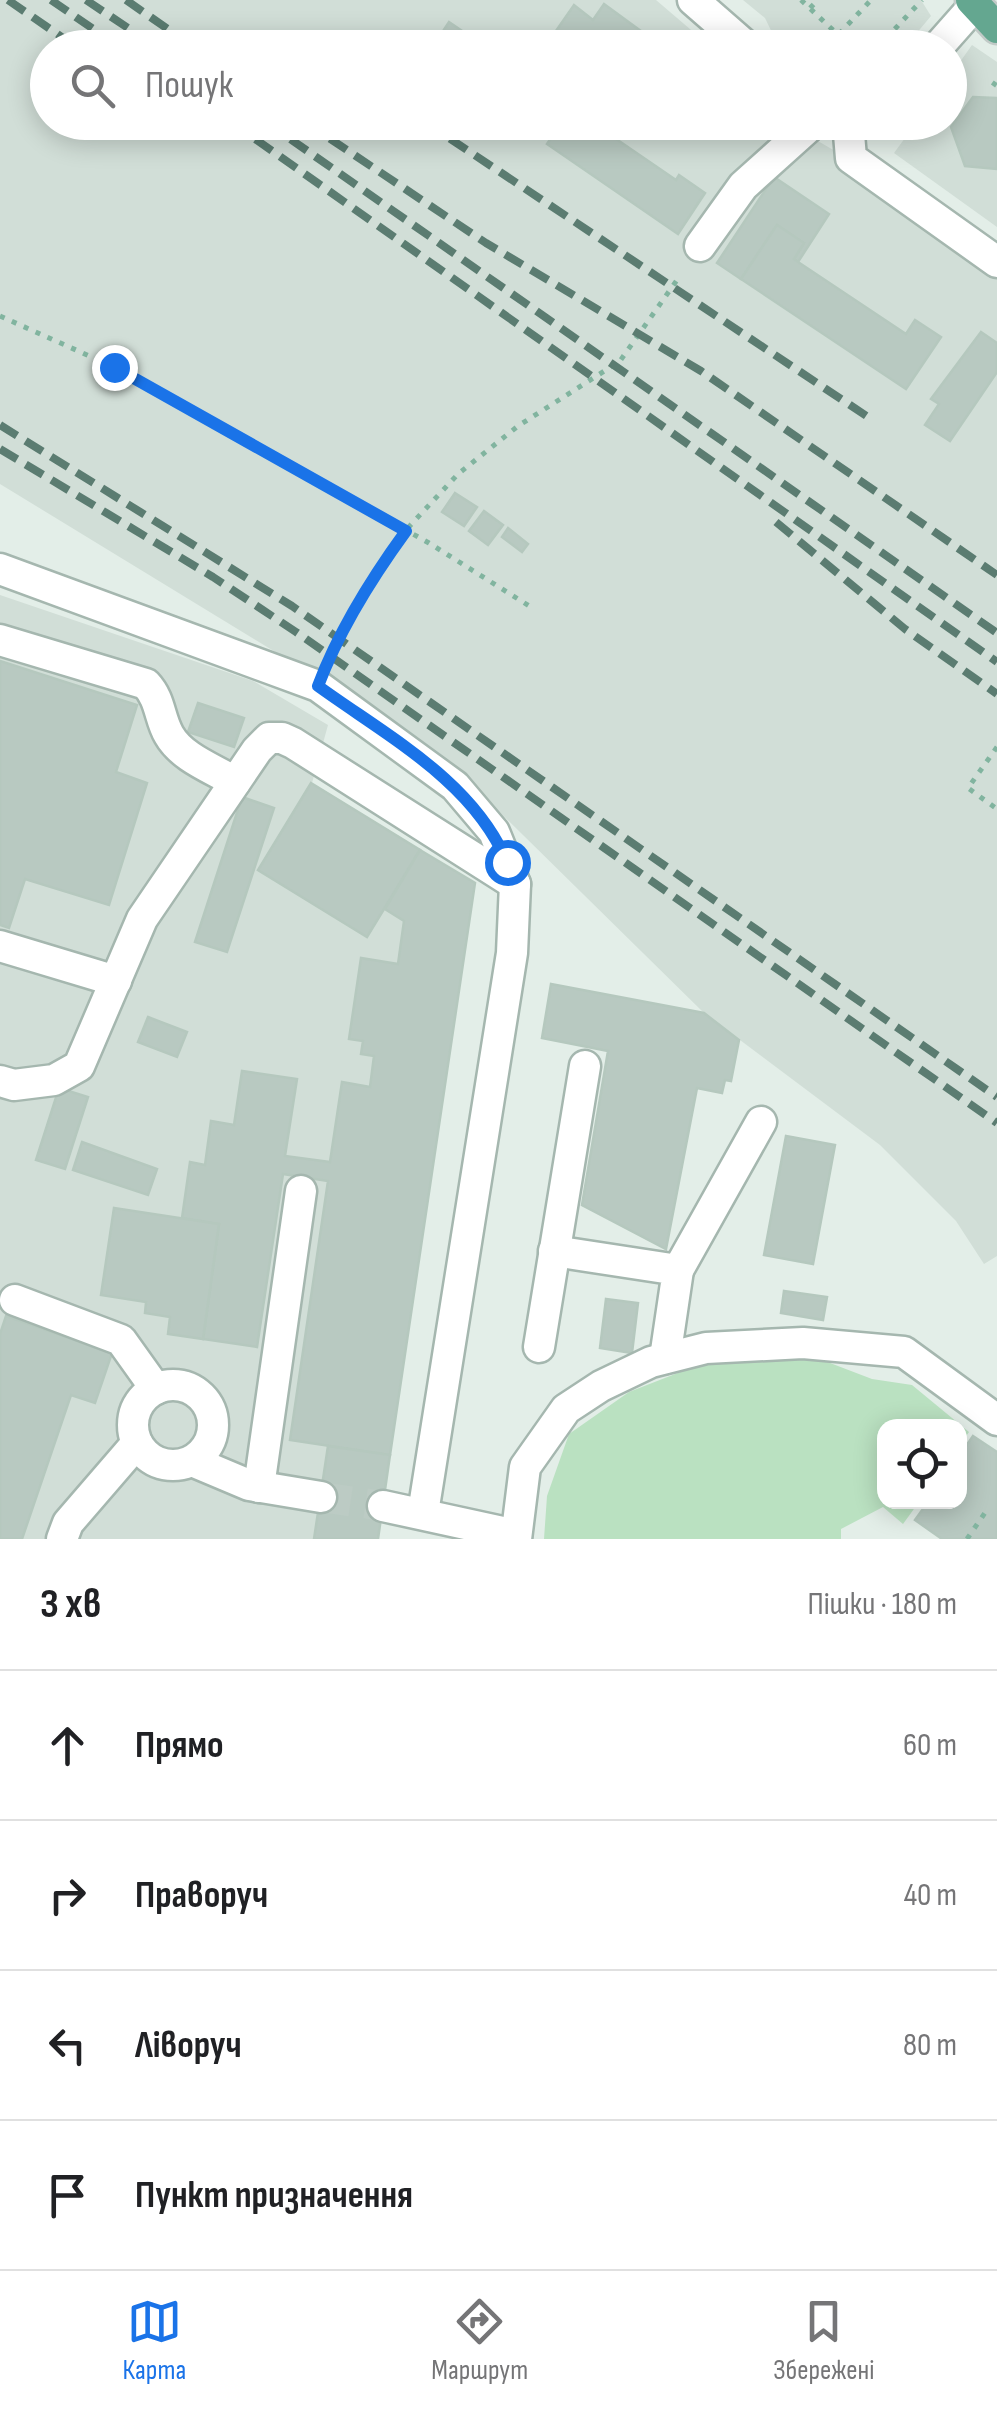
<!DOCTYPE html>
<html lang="uk">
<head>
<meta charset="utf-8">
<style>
	:root { --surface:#fff; --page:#f2f2f2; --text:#202124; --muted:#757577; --line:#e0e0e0; --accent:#1a73e8 }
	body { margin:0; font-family:"Sofia Sans Condensed",sans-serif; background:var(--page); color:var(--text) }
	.controls { position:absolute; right:30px; bottom:30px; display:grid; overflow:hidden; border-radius:20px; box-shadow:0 5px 25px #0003 }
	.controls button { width:90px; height:90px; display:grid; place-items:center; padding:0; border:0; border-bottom:2px solid var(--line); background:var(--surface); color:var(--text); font:50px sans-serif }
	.stop { position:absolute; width:30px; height:30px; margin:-22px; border:8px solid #1a73e8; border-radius:50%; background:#fff }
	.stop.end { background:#1a73e8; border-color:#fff; box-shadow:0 2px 10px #0008 }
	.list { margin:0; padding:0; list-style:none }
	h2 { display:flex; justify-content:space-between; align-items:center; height:130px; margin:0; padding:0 40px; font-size:42px }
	h2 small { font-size:32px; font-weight:400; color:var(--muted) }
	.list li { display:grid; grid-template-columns:65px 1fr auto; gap:30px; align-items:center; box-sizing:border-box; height:150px; padding:0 40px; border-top:2px solid var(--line) }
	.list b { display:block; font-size:38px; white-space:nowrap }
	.list em { font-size:32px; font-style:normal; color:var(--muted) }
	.icon { flex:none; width:55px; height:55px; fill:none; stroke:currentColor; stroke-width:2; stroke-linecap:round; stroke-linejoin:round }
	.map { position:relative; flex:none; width:997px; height:1539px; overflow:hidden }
	.search { position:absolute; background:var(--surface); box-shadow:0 5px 25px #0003; left:30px; right:30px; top:30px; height:110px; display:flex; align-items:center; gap:25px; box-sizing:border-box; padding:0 35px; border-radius:55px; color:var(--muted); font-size:38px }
	.sheet { height:730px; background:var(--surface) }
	nav { display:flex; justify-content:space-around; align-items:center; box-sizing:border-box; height:140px; border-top:2px solid var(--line); background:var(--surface); font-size:28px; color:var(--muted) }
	nav a { display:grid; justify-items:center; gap:5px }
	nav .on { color:var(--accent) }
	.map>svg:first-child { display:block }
</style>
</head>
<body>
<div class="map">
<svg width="997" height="1539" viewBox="0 0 997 1539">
	<rect width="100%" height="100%" fill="#e3eee8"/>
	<g fill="#d1ded7">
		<polygon points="0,0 656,0 711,47 48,48 48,122 793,123 804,133 958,222 997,250 997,1256 984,1264 956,1221 880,1145 704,1013 460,773 405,731 0,484"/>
		<polygon points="743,0 921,0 931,16 905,47 779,47 765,18"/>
		<polygon points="972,45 997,62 997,227 894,153 916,123 950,122 950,76"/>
		<polygon points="0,595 253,681 328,725 312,783 475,883 378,1539 0,1539"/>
	</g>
	<polygon fill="#bae1c1" points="753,1355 817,1358 872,1379 912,1385 969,1432 960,1445 960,1426 884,1426 884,1502 919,1502 903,1524 883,1507 841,1529 841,1539 544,1539 547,1496 569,1434 629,1392 688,1369"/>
	<g fill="#b8c9c1" stroke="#b5c8be" stroke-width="2.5">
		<polygon points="604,4 645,34 665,48 590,48 584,43 581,48 558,48 549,41 574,5 593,20"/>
		<polygon points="449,22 487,48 432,48"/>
		<polygon points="973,97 997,98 997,169 965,166 951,127"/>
		<polygon points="562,122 608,122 603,130 676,180 679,175 705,193 678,234 547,144"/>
		<polygon points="774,177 829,214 798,262 794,259 804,243 777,225 741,279 717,263"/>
		<polygon points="777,225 804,243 794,259 798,262 906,334 915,320 941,337 906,389 741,279"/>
		<polygon points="981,332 997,343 997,372 950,441 925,425 939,404 931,399"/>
		<polygon points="455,493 477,507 464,526 442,512"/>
		<polygon points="484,511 503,525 488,545 469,531"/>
		<polygon points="508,528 528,544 522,552 502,537"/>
		<polygon points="0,661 137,705 116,772 147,783 109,905 25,879 9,928 0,925"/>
		<polygon points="198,703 244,718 234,747 188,732"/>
		<polygon points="311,783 420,850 367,937 258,870"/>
		<polygon points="242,797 274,808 227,952 195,942"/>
		<polygon points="420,850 475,883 390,1455 290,1440 328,1181 283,1174 257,1347 203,1339 219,1224 182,1218 190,1162 205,1165 211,1121 234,1125 242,1071 297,1079 285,1156 330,1162 342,1082 370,1087 374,1056 361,1054 363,1041 349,1039 361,958 398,964 404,921 385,909"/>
		<polygon points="551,984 704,1013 739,1040 731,1081 725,1080 722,1093 697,1088 666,1249 582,1205 608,1051 542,1038"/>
		<polygon points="148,1017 187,1032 177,1057 138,1042"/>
		<polygon points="59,1088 88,1097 65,1169 36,1160"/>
		<polygon points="786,1136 835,1145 813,1264 764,1255"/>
		<polygon points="82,1142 157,1169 148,1195 73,1170"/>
		<polygon points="114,1208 219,1224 203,1339 168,1334 170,1317 145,1313 146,1302 101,1295"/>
		<polygon points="784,1291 827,1297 823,1320 781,1313"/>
		<polygon points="606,1299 638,1303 632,1353 600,1348"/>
		<polygon points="6,1316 112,1353 95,1403 71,1395 22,1539 0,1539 0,1334"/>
		<polygon points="973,1436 997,1452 997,1539 942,1539 915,1520 928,1502 960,1502 960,1455"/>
		<polygon points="328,1446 390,1455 378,1539 314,1539"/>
	</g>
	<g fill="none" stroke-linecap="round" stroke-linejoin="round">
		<polyline stroke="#bccbc4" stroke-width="30" stroke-dasharray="30 15" stroke-linecap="butt" points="321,1497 383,1506"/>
		<g stroke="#a5b7af" stroke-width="35">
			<g id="minor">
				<polyline points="693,0 748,48"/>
				<polyline points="937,48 975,5"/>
				<polyline points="848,122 851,158 997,262"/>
				<polyline points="700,246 743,186 814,122"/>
				<polyline points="0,569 318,686 455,786 494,832 515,884 512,953 423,1513"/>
				<path d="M 0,640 L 146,684 C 161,700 159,718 169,735 C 182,758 214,769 235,782"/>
				<polyline points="0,946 116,981"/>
				<polyline points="0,1081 14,1085 54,1080 79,1066 142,919 257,750 269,738 282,738 293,743 515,884"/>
				<polyline points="554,1251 678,1270 665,1358"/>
				<polyline points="678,1270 761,1122"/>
				<polyline points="15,1300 121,1340 156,1389"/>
				<polyline points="539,1347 585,1066"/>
				<circle cx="173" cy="1425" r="40"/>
				<polyline points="192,1461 249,1485 321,1497"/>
				<polyline points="259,1487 301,1191"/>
				<polyline points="383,1506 516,1535"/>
				<polyline points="62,1539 68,1523 137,1443"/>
				<polyline points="516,1539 525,1467 566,1409 601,1386 651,1362 706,1348 803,1343 904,1352 997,1420"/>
			</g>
		</g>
		<g stroke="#c1cac7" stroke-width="35">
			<polyline id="major" points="971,0 997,28"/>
		</g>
		<g stroke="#81b49f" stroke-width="5" stroke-dasharray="5 8" stroke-linecap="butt">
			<polyline points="801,0 852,48"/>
			<polyline points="810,8 818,0"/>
			<polyline points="839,34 871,0"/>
			<polyline points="877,48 922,0"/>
			<polyline points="993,86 997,80"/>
			<polyline points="0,316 114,367 429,543 534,609"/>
			<polyline points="327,661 387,557 405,531 458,474 518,426 620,361 677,280"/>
			<polyline points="997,747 968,788 997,809"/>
			<polyline points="967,1539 989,1507"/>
		</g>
		<use href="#minor" stroke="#fff" stroke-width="30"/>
		<use href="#major" stroke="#64a790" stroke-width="30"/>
		<g stroke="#5b7c71" stroke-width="8" stroke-dasharray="20 10" stroke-linecap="butt">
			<polyline points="8,0 66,40"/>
			<polyline points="51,0 121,48"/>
			<polyline points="86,0 158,48"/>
			<polyline points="126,0 195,48"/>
			<polyline points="231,122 997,662"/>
			<polyline points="266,122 997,633"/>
			<polyline points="305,122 486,243 701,371 997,575"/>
			<polyline points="425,122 871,419"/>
			<polyline points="0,425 292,606 997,1097"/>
			<polyline points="0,449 213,577 296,632 997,1123"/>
			<polyline points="776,522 905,629 997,694"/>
		</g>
	</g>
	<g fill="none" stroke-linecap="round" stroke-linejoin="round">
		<path stroke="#1a73e8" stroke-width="12" d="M 114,367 L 406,531 C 371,579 339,630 318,686 C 387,736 473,781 507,862"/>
	</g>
</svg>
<div class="controls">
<button><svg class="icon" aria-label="locate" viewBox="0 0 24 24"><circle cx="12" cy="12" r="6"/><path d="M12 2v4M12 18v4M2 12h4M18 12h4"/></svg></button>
</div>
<div class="stop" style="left:507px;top:862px"></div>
<div class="stop end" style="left:114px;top:367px"></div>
<div class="search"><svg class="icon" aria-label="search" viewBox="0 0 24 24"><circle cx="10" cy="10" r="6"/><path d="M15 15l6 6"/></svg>Пошук</div>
</div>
<section class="sheet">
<h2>3 хв<small>Пішки · 180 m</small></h2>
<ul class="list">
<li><svg class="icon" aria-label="ahead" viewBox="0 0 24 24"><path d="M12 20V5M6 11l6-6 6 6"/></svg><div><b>Прямо</b></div><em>60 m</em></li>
<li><svg class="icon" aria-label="right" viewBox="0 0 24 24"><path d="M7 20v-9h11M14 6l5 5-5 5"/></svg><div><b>Праворуч</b></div><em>40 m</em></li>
<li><svg class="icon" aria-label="left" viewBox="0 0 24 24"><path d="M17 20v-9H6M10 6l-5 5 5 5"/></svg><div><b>Ліворуч</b></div><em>80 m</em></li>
<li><svg class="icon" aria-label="arrive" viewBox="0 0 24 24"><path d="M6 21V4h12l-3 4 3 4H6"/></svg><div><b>Пункт призначення</b></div></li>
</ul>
</section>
<nav>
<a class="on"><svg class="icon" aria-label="map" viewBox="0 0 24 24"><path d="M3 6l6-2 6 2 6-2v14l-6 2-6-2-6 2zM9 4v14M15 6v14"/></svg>Карта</a>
<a><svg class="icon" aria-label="directions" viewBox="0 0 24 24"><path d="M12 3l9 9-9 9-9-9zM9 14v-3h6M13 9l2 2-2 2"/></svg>Маршрут</a>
<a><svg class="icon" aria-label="saved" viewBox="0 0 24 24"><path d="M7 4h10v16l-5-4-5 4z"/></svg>Збережені</a>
</nav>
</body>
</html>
